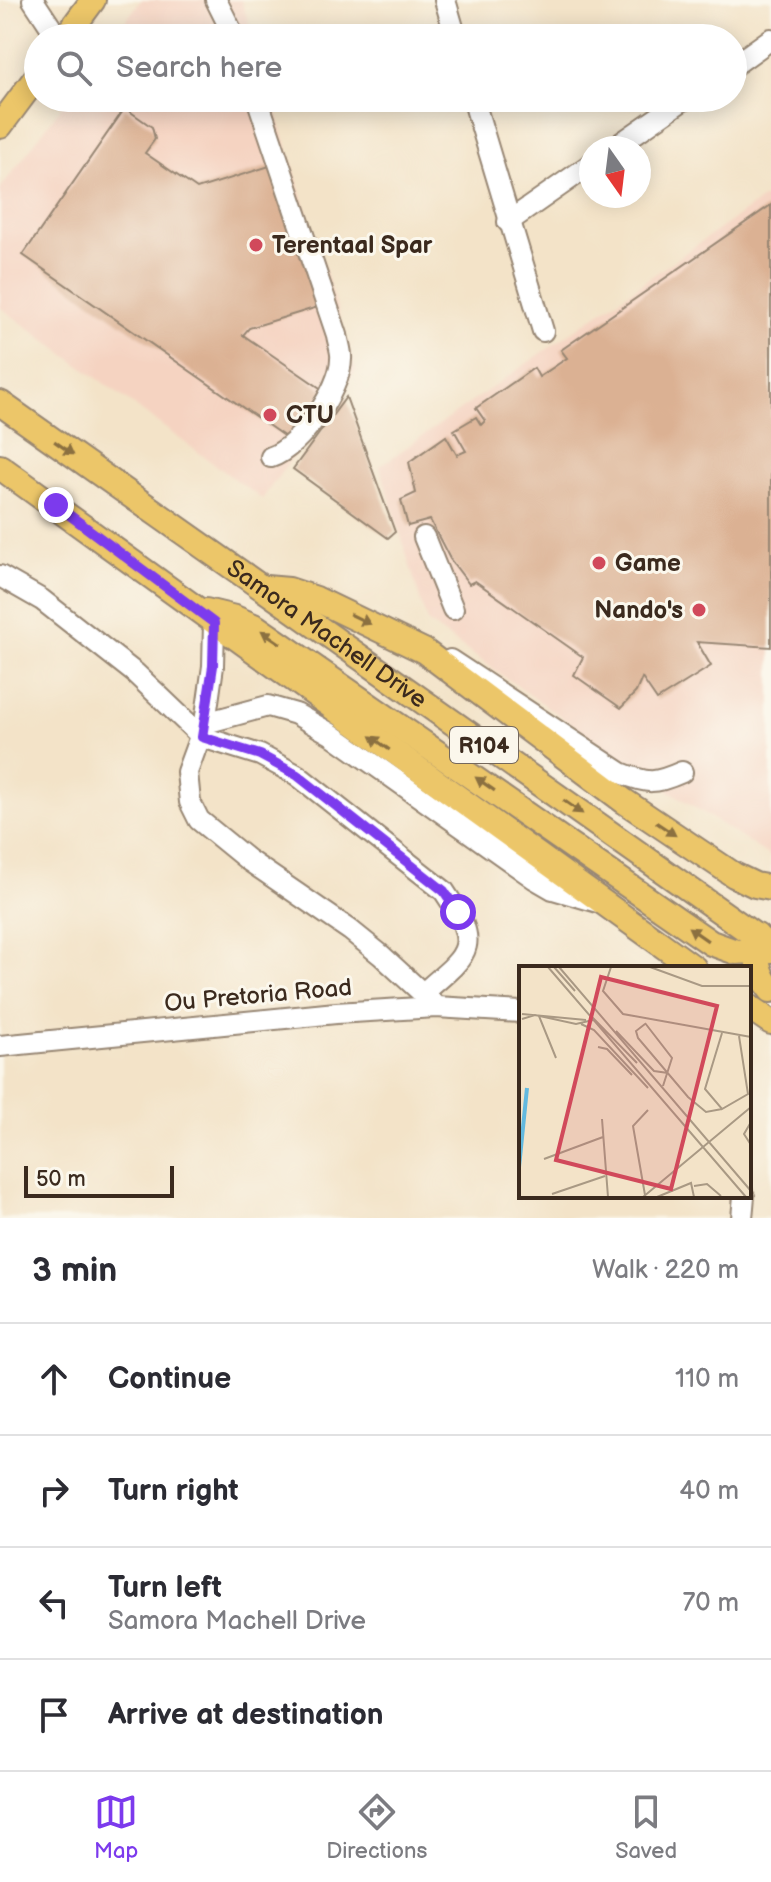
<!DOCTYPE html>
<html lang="en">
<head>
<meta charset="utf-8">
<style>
	:root { --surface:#fff; --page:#f7f7f7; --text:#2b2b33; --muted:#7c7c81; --line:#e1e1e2; --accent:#7c3aed }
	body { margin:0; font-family:"Balsamiq Sans",sans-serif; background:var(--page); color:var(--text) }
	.compass { position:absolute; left:579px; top:136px; width:72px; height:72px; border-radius:50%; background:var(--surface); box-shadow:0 4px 20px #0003; rotate:166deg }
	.scale { position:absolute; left:24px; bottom:20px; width:150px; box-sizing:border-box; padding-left:8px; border:4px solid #3b2a1e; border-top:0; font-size:22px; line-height:28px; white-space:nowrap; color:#3b2a1e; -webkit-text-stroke:6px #fbf7ec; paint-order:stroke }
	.stop { position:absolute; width:24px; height:24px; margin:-18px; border:6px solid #7c3aed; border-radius:50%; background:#fff }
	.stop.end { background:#7c3aed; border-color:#fff; box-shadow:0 2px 8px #0008 }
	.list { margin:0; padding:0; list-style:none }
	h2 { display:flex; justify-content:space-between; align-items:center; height:104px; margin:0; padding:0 32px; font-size:34px }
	h2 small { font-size:26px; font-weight:400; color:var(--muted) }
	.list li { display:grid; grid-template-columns:52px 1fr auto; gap:24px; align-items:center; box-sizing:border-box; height:112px; padding:0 32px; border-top:2px solid var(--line) }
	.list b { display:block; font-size:30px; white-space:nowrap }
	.list p { margin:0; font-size:26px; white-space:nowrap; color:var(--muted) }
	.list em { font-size:26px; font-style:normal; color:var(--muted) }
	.icon { flex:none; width:44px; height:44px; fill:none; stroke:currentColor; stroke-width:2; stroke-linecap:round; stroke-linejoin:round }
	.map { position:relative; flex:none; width:771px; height:1218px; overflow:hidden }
	.search { position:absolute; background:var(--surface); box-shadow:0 4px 20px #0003; left:24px; right:24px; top:24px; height:88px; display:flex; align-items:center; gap:20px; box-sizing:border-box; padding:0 28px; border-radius:44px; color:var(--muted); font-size:30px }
	.sheet { height:552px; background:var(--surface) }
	nav { display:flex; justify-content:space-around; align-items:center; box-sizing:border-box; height:112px; border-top:2px solid var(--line); background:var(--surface); font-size:22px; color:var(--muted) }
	nav a { display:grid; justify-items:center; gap:4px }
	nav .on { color:var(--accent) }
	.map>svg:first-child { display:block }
</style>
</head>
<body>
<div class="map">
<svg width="771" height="1218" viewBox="0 0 771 1218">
	<rect width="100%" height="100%" fill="#fbf7ec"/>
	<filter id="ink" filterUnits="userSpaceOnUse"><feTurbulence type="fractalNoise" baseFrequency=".0125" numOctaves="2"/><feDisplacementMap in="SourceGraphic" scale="16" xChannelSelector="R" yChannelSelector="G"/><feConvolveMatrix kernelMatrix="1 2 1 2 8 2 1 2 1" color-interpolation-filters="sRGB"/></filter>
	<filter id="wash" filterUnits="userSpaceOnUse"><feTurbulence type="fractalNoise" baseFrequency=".006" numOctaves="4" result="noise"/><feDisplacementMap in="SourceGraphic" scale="32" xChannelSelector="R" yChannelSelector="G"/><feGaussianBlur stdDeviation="1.8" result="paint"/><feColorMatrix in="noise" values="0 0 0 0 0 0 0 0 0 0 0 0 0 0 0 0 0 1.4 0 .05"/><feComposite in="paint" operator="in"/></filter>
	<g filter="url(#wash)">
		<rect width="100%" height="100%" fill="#f3e3c8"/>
		<g fill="#f5d3c1">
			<polygon points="141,0 241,0 254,38 113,38"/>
			<polygon points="68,98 272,98 356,370 262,499 0,307 0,189"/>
			<polygon points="771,193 771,857 618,757 427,622 380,466"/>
		</g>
		<g id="blocks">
			<g fill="#dbb193">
				<polygon points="125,108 152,127 155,139 145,153 197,189 276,164 321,306 249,328 243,335 323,390 288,439 23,255"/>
				<polygon points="771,205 771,647 697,642 711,666 657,700 642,678 636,692 621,708 574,675 583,657 475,581 469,584 450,559 430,520 408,526 401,500 416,493 409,462 446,436 457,455 466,451 454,430 476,417 481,425 485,421 476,408 534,368 539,377 567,358 561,350"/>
				<polygon points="346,397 395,532 388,538 293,469"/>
			</g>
		</g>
	</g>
	<g filter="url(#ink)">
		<use href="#blocks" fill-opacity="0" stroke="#978673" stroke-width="2"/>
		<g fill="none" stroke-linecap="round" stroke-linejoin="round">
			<g stroke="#978673" stroke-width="24">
				<g id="minor">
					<polyline points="33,0 58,38"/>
					<polyline points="216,0 235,38"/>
					<polyline points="445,0 456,38"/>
					<polyline points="733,66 771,39"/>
					<path d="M 257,98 L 337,335 C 338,342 342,352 341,359 C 341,389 299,448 271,457"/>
					<polyline points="473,98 543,331"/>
					<polyline points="614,148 686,98"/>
					<polyline points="508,222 591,164"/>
					<polyline points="424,537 453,609"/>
					<path d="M 0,576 L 42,600 L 135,673 L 202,737 L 260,755 L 297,775 L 444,891 C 482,947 470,953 423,993"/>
					<polyline points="214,623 213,666 205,723 187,772 190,802 199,820 248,860 350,930 381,955 431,1001"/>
					<path d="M 450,660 L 621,773 C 648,784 655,784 682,772"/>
					<polyline points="205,723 268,706 296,714 331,734 534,878 553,889 601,903"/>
					<polyline points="0,1046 336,1013 436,1007 521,1012"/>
					<polyline points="742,1218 744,1196"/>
				</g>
			</g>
			<g stroke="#978673" stroke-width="28">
				<g id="major">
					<polyline points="65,38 93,0"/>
					<polyline points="0,126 38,75"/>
					<path id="s1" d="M 0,403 L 771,947"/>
					<polyline points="0,467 694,968"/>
					<polyline points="266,588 289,590 316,599 424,651 624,801 734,875 755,885 771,888"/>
					<polyline points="206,611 235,618 256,627 711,943 736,952 771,950"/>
					<path d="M 757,936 C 756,958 757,974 771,990"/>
					<polyline points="749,1007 771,1022"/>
				</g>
			</g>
			<use href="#minor" stroke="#fff" stroke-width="20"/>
			<use href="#major" stroke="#ecc669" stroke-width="24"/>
		</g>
		<defs><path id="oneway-solid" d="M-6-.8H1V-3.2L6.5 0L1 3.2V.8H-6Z" transform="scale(2)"/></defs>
		<g fill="#8b7040">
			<use href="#oneway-solid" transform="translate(64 448) rotate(35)"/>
			<use href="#oneway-solid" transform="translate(360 619) rotate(26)"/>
			<use href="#oneway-solid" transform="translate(271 637) rotate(-146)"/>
			<use href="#oneway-solid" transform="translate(380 743) rotate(-144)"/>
			<use href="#oneway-solid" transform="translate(485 784) rotate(-145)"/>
			<use href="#oneway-solid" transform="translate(573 807) rotate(35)"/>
			<use href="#oneway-solid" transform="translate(666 829) rotate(34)"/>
			<use href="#oneway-solid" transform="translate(698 934) rotate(-145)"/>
		</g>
	</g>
	<g fill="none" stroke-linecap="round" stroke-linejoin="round" filter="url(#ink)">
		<polyline stroke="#7c3aed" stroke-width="10" points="56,505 214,623 213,666 202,737 260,755 297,775 444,891 458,912"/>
	</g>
	<g fill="#d1495b" stroke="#fbf7ec" stroke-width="3">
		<circle cx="256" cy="245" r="8"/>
		<circle cx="270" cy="415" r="8"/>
		<circle cx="599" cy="563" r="8"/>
		<circle cx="699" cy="610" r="8"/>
	</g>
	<g text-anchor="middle" stroke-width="6" stroke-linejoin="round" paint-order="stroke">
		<rect fill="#fbf7ec" stroke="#75685c" stroke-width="2" x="450" y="727" width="68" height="36" rx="6"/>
		<g font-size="22" font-weight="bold" fill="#3b2a1e">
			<text x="484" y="753">R104</text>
		</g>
		<g font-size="24" font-weight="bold" fill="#3b2a1e" stroke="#fbf7ec" text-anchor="start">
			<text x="272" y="253">Terentaal Spar</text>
			<text x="286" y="423">CTU</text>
			<text x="615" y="571">Game</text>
			<text x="683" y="618" text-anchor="end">Nando's</text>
		</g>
		<g font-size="24" fill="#3b2a1e" stroke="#fbf7ec">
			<text dy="8" stroke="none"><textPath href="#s1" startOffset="400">Samora Machell Drive</textPath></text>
			<text transform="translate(258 995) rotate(-5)" y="8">Ou Pretoria Road</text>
		</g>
	</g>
	<g transform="translate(519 966)">
		<rect width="232" height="232" fill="#f3e3c8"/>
		<path fill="none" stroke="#62b9df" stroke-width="4" d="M 0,201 L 8,122"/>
		<path fill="none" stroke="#a99984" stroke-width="2" d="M 29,1 L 227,231M 35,1 L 56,25M 40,1 L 232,225M 92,1 L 84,25 L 104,48 L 232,71M 131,1 L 183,20 L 232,20M 3,48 L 67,54M 20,50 L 37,92M 73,51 L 118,97M 3,53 L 16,49 L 57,58 L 74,54M 126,57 L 153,92 L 144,120M 62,58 L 75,64 L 129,122M 126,58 L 117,65 L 119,72 L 169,131 L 187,146 L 203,143M 97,65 L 135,105 L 149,107M 203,67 L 186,123 L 203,143 L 229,128 L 220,70M 79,81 L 88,83 L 113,109M 83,153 L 89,231M 232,156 L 225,168 L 232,179M 25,193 L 84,171M 175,220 L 188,218 L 202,230M 33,228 L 86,210M 126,229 L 114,160 L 129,144M 124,231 L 232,141M 138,231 L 172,217 L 175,231"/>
		<path fill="#d1495b" fill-opacity="0.15" stroke="#d1495b" stroke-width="4" d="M 82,11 L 198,40 L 152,223 L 37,194 Z"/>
		<rect width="232" height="232" fill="none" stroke="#3b2a1e" stroke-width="4"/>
	</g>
</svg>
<svg class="compass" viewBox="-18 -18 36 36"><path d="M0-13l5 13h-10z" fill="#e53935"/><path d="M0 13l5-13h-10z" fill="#7c7c81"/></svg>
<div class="scale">50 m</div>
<div class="stop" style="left:458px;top:912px"></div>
<div class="stop end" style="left:56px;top:505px"></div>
<div class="search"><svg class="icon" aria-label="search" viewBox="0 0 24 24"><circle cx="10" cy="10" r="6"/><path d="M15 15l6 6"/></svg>Search here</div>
</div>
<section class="sheet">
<h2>3 min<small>Walk · 220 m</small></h2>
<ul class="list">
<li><svg class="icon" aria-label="ahead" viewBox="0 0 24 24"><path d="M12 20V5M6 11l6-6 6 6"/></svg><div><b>Continue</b></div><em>110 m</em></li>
<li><svg class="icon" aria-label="right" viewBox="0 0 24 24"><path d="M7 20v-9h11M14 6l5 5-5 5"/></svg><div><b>Turn right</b></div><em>40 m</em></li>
<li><svg class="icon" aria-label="left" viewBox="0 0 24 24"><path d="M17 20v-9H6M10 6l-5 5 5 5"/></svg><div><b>Turn left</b><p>Samora Machell Drive</p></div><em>70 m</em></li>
<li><svg class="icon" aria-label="arrive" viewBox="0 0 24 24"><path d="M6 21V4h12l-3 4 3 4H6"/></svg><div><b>Arrive at destination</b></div></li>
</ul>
</section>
<nav>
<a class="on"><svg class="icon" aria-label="map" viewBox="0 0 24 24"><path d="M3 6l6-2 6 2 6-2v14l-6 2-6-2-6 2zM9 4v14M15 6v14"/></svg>Map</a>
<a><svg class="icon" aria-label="directions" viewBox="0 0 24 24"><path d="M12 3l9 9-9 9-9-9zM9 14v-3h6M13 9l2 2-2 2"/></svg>Directions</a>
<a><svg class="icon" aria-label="saved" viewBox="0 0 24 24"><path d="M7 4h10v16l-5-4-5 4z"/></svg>Saved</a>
</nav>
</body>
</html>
